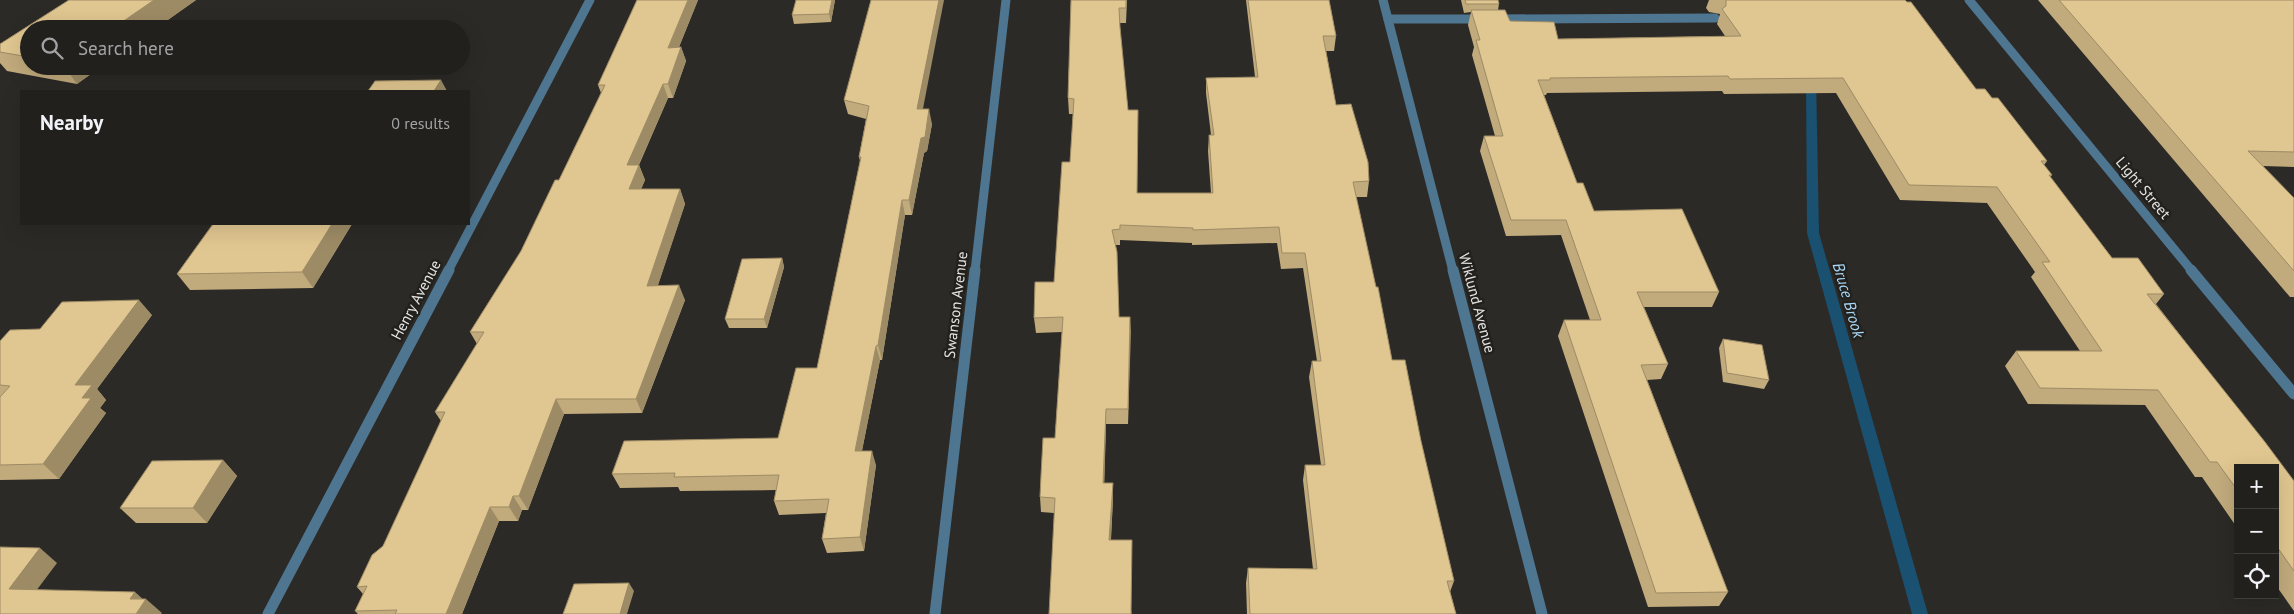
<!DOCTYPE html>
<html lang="en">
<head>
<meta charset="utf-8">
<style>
	:root { --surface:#21201d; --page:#292826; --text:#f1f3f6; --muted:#a2a3a4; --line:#3e3e3b }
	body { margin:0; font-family:"PT Sans",sans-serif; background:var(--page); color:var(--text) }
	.controls { position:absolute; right:15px; bottom:15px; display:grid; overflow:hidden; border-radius:0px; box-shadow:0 5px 20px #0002 }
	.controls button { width:45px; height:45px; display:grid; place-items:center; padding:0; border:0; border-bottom:1px solid var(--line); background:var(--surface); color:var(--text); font:25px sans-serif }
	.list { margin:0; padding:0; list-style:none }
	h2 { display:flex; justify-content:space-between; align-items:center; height:65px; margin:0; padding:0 20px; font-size:21px }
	h2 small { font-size:16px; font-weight:400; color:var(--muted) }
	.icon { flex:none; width:28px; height:28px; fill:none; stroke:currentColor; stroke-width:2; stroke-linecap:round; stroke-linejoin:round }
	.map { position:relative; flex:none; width:2294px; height:614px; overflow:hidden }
	.search { position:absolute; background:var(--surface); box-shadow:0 5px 20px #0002; left:20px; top:20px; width:450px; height:55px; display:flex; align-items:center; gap:12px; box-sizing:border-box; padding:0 18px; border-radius:28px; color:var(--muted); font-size:19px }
	.panel { position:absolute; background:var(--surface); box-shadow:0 5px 20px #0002; left:20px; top:90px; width:450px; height:135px; border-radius:0px }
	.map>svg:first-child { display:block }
</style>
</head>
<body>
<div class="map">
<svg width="2294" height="614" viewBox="0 0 2294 614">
	<rect width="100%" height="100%" fill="#2c2a27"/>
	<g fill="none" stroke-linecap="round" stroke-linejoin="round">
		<polygon fill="#1a5070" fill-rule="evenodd" points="1811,73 1816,76 1819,233 1928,614 1912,614 1807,233 1806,76"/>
		<g stroke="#4e7691" stroke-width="9">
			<polyline points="1383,0 1453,271"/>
			<polyline points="1969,0 2192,271"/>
			<polyline points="1388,19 1482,19"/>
			<polyline points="1497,19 1715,18"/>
			<polyline points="448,271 590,0"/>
			<polyline points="975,271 1006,0"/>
		</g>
		<g stroke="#4e7691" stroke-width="11">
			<polyline points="1453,270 1542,614"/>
			<polyline points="2191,270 2294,394"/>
			<polyline points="268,614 449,270"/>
			<polyline points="935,614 975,270"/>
		</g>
	</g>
	<g fill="#c1aa7c">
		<polygon points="69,0 196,0 155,29 29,29 29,66 102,66 77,84 7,71 0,63 0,44"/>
		<polygon points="637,0 698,0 679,47 681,47 686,61 673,98 668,98 639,165 645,180 641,189 680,189 685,204 658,285 685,300 642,413 564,414 528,510 522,510 518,521 499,521 462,614 358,614 355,611 363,594 357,587 383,546 441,421 435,412 477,344 470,332 521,251 559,180 601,93 598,85"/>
		<polygon points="835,0 831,22 794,24 792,15"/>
		<polygon points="1071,0 1127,0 1126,23 1119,23 1128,110 1137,193 1211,193 1208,151 1209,135 1211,135 1206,93 1206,78 1255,77 1246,0 1329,0 1336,36 1334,51 1326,51 1336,105 1369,181 1367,197 1356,197 1392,360 1421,441 1454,581 1450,592 1456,614 1247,614 1246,583 1248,568 1313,569 1303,480 1305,465 1321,465 1309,377 1312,361 1317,361 1303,268 1281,269 1277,243 1192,245 1192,243 1120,240 1120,245 1116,245 1119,317 1130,317 1128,424 1106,424 1104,483 1113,498 1111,540 1132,614 1054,513 1041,512 1040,497 1055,438 1062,332 1036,333 1034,318 1054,282 1070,162 1073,114 1069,114 1068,98"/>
		<polygon points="1461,0 1498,0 1499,4 1498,10 1510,21 1558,39 1725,36 1717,24 1720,14 1709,12 1706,8 1709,0 1905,0 1976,89 1992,98 2047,161 2044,165 2052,175 2050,177 2112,258 2164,294 2156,304 2294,481 2294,611 2275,584 2275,468 2238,468 2238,529 2202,477 2195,477 2145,405 2028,404 2005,366 2016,351 2080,351 2031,277 2035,272 1987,203 1900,200 1836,93 1724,94 1722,91 1547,93 1546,95 1544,95 1577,183 1594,211 1719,292 1712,307 1644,307 1668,364 1661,379 1647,380 1728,592 1719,606 1648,607 1558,336 1564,320 1590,320 1561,235 1506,236 1480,151 1484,136 1495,136 1472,55 1474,47 1468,25 1471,12 1464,13"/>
		<polygon points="2038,0 2294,0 2294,167 2263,166 2294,198 2294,297 2290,297"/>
		<polygon points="844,100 922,109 932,124 927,151 924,153 912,215 905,215 882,360 880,360 862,451 876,465 864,551 827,553 822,539 826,513 779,515 774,501 776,490 680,491 678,487 620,488 612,474 778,438 817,368 860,161 859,157 866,119 848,114"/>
		<polygon points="352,224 313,288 190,290 177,274"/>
		<polygon points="782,258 784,267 767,328 729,328 725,319"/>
		<polygon points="152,315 97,389 106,400 100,408 106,413 59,479 0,480 0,341 40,329"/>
		<polygon points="1723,339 1769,380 1764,389 1723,382 1719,348"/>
		<polygon points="223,460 237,476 207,523 136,523 120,508"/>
	</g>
	<g fill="#9d8b65">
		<polygon points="154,0 196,0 155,29 112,29"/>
		<polygon points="688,0 698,0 673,62 668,48"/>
		<polygon points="832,0 835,0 831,22 829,14"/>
		<polygon points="939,0 944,0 920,124 917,109"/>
		<polygon points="681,47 686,61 673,98 668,84"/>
		<polygon points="64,66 102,66 77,84"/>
		<polygon points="441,80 447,91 434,91"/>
		<polygon points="663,84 668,98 632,180 627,165"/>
		<polygon points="929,109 932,124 927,151 924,153 912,215 909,200 921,138"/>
		<polygon points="639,165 645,180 635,204 629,189"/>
		<polygon points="680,189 685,204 653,300 647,286"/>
		<polygon points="902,200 905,215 882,360 878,345"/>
		<polygon points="332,224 352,224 313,288 302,272"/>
		<polygon points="782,258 784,267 767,328 764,319"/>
		<polygon points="679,285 685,300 642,413 636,399"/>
		<polygon points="139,300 152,315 97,389 106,400 100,408 106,413 59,479 43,464 82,398 75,385"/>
		<polygon points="1130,317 1131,332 1128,424 1128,409"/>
		<polygon points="876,346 880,360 859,465 855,451"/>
		<polygon points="556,399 564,414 528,510 519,496"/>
		<polygon points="1106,409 1106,424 1104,498 1103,483"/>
		<polygon points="872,451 876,465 864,551 860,537"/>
		<polygon points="223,460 237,476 207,523 193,508"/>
		<polygon points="1113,483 1113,498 1110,555 1109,540"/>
		<polygon points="513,496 522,510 518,521 509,507"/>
		<polygon points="490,507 499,521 462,614 446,614"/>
		<polygon points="40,548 57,563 27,603 9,589"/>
		<polygon points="629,583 634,591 627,614 620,614"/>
		<polygon points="135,592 145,601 146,599 162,613 161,614 136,614 130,599"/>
	</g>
	<g fill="#e0c690" stroke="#9d8b65">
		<polygon points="69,0 154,0 112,29 29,29 29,57 0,52 0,44"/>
		<polygon points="637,0 688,0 668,48 681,47 668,84 663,84 627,165 639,165 629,189 680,189 647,286 679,285 636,399 556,399 519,496 513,496 509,507 490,507 446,614 395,614 397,610 355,611 367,586 357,587 372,555 383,546 445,412 435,412 484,332 470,332 521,251 555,180 559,180 605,85 598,85"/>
		<polygon points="796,0 832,0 829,14 792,15"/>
		<polygon points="871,0 939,0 917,109 929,109 925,137 921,138 909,200 902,200 878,345 876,346 855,451 872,451 860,537 822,539 829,499 774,501 779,475 674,477 675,473 612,474 624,441 778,438 796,368 817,368 861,157 859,157 869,106 844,100"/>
		<polygon points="1071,0 1126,0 1126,8 1119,8 1120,27 1128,110 1138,110 1137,193 1213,193 1209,135 1214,135 1206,78 1258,77 1248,0 1329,0 1336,36 1323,36 1336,105 1351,104 1368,162 1369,181 1353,182 1376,287 1378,287 1392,360 1405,360 1421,441 1454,581 1447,581 1456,614 1250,614 1248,568 1317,569 1305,465 1325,465 1312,361 1321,361 1305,253 1282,253 1279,227 1193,230 1193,228 1120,225 1120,229 1112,230 1117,252 1119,317 1130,317 1128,409 1106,409 1103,483 1113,483 1109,540 1132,540 1131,614 1049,614 1055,498 1040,497 1041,475 1043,438 1055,438 1063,317 1034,318 1035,282 1054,282 1062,162 1070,162 1074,99 1068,98"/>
		<polygon points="1465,0 1498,0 1499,4 1466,4"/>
		<polygon points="1726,0 1905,0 1907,2 1911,2 1976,89 1985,89 1992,98 1998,98 2047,161 2041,161 2052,175 2049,175 2112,258 2138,258 2164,294 2147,294 2265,442 2294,481 2294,571 2275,544 2275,468 2238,468 2238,491 2217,462 2210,462 2158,390 2040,388 2016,351 2102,351 2042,262 2050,262 1997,187 1909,185 1843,78 1730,79 1728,76 1550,78 1550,80 1538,80 1577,183 1583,183 1594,211 1682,209 1719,292 1637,292 1668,364 1641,365 1728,592 1656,593 1564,320 1601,320 1566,220 1511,220 1484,136 1503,136 1476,40 1480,40 1471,10 1505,10 1510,21 1554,22 1558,39 1741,36 1722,9 1726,6"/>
		<polygon points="2059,0 2294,0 2294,152 2248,151 2294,198 2294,271"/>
		<polygon points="441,80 434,91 368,91 375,81"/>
		<polygon points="213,224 332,224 302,272 177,274"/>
		<polygon points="782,258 764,319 725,319 742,259"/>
		<polygon points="139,300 75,385 92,385 82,398 91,398 43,464 0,465 0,397 10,386 0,385 0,341 10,330 40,329 62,302"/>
		<polygon points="1723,339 1762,345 1769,380 1727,373"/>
		<polygon points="223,460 193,508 120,508 152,461"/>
		<polygon points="0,547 40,548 9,589 135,592 130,599 146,599 136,614 0,614"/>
		<polygon points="629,583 620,614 563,614 574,584"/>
	</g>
	<g text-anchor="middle" stroke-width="5" stroke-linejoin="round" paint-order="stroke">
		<g font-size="15" fill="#e6e4e2" stroke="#22211d">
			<text transform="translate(2143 188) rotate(50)" y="5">Light Street</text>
			<text transform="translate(416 300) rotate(-62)" y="5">Henry Avenue</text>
			<text transform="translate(1477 303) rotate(75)" y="5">Wiklund Avenue</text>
			<text transform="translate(956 305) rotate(-83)" y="5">Swanson Avenue</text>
		</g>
		<g font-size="16" font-style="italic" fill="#a9d6f5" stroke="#22211d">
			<text transform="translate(1849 300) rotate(74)" y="6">Bruce Brook</text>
		</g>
	</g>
</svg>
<div class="controls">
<button>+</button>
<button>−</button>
<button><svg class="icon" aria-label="locate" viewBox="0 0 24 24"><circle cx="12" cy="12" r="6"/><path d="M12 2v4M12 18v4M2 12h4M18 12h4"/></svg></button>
</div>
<div class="search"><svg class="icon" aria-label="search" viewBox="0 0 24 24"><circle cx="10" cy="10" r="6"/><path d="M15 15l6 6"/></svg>Search here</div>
<section class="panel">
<h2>Nearby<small>0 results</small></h2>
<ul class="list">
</ul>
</section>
</div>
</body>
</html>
